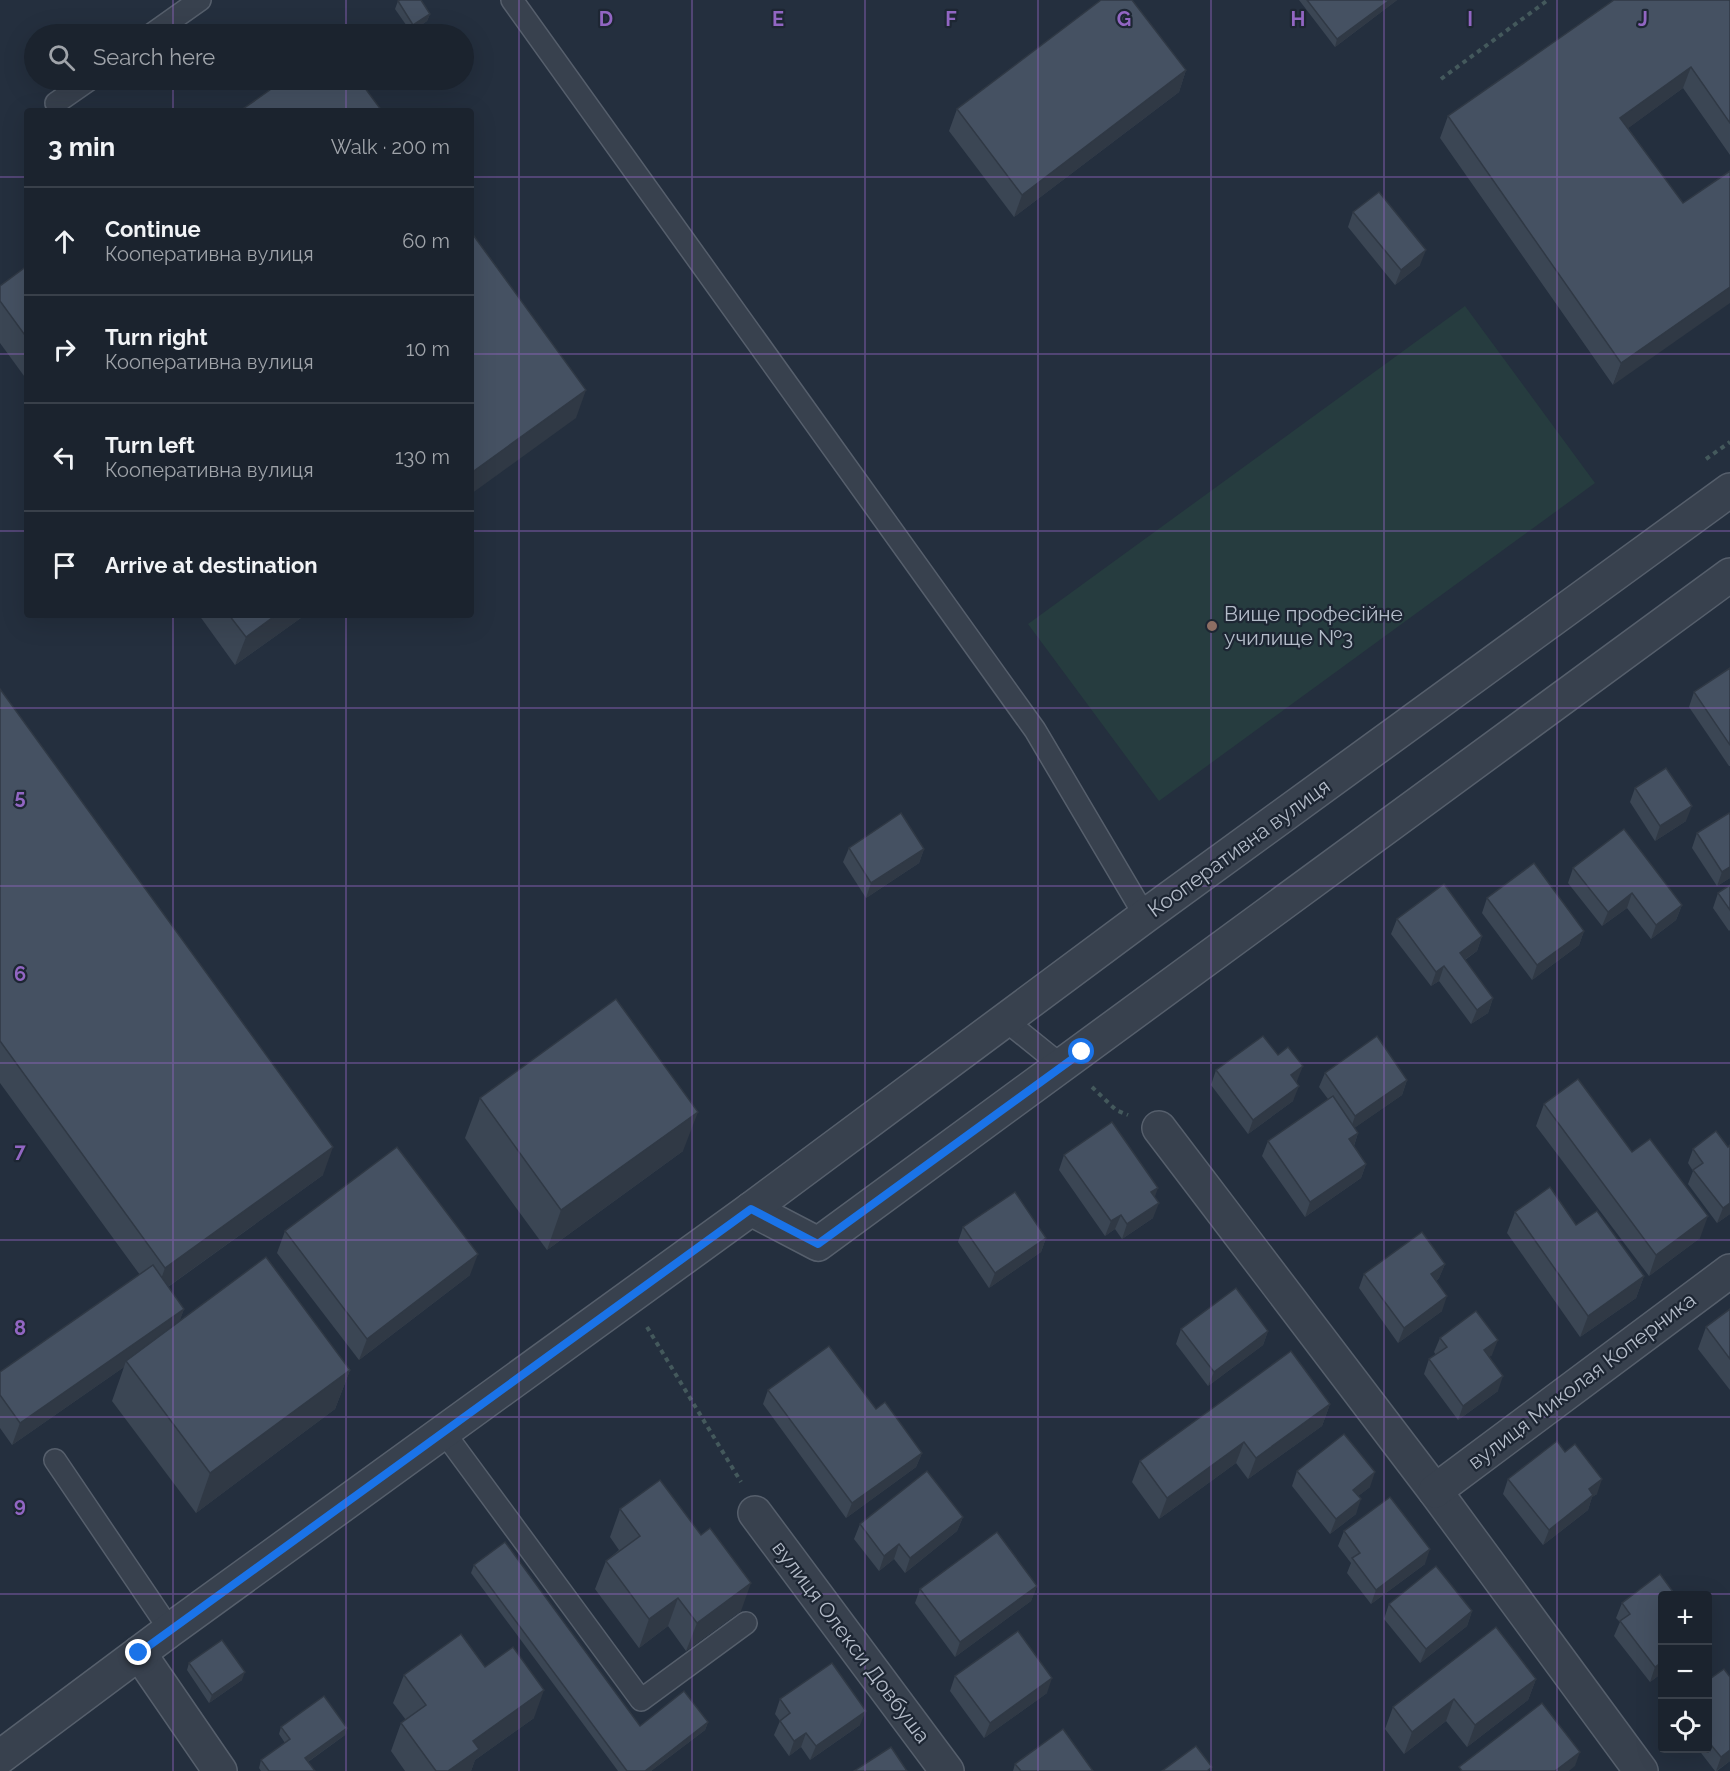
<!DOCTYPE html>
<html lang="en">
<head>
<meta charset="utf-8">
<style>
	:root { --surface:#1b232e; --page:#242b36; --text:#f1f3f6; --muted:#a0a4aa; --line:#39404a }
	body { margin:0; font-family:Raleway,sans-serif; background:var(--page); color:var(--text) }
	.controls { position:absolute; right:18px; bottom:18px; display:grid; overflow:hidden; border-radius:6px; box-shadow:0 6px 24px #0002 }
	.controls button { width:54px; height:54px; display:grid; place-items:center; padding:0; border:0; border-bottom:2px solid var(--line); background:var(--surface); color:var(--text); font:30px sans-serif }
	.stop { position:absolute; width:18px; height:18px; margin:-14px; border:4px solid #1a73e8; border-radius:50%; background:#fff }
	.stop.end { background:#1a73e8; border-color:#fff; box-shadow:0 2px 6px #0008 }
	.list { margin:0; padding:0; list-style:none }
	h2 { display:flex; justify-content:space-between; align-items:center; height:78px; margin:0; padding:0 24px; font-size:26px }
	h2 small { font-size:20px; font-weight:400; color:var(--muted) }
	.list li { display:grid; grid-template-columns:39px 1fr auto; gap:18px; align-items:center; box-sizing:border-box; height:108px; padding:0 24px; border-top:2px solid var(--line) }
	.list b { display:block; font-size:22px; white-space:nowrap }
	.list p { margin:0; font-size:20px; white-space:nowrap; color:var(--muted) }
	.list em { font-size:20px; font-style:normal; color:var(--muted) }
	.icon { flex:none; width:33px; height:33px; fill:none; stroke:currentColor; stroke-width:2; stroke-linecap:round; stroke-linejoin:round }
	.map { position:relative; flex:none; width:1730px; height:1771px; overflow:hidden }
	.search { position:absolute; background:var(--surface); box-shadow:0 6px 24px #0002; left:24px; top:24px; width:450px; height:66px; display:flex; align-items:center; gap:15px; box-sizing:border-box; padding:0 21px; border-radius:33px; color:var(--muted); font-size:22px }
	.panel { position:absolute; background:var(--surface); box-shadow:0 6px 24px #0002; left:24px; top:108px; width:450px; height:510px; border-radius:6px }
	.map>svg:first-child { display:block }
</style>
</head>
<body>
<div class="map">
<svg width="1730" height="1771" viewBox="0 0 1730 1771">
	<rect width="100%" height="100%" fill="#242f3e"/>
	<polygon fill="#263c3f" points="1465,306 1595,483 1159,801 1028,624"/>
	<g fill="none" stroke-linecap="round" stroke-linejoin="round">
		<g stroke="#565f6c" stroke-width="24">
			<g id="lane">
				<polyline points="512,0 1035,730 1145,916"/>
				<polyline points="152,34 200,0"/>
				<polyline points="56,103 89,80"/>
				<polyline points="1005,1020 1062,1066"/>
				<polyline points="443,1431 641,1700 746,1623"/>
				<polyline points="55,1460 170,1630"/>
			</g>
		</g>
		<g stroke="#565f6c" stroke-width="36">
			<g id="street">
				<polyline points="1159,1128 1435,1491 1641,1771"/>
				<polyline points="751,1209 818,1244 1730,575"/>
				<polyline points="1435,1491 1730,1271"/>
				<polyline points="755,1513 947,1771"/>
				<polyline points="139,1653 220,1771"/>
				<polyline points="0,1757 170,1630 751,1209 1145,916 1730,490"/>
			</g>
		</g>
		<g stroke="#44595c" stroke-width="4" stroke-dasharray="4.5 4.5" stroke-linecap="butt">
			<polyline points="1441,79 1548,0"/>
			<polyline points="1706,459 1730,442"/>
			<polyline points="1092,1087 1116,1110 1128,1115"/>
			<polyline points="647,1327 741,1482"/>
		</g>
		<use href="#lane" stroke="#38414e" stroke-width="21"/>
		<use href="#street" stroke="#38414e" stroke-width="33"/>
	</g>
	<g fill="#3b4654">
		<polygon points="1299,0 1397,0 1335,47"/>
		<polygon points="398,1 430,14 427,21 411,32 395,9"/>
		<polygon points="1730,1 1730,155 1683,88 1628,128 1683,203 1613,385 1440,138 1448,116"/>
		<polygon points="1186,70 1179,92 1014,217 949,131 957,109"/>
		<polygon points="1353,212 1420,265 1395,285 1348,227"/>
		<polygon points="27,266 27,380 0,343 0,286"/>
		<polygon points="199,615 305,615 235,665"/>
		<polygon points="1730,668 1730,766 1729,766 1689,707 1694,692"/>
		<polygon points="0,689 323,1175 168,1287 184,1309 179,1322 350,1370 335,1409 196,1513 112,1401 124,1367 12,1445 0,1428 0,1372 140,1275 0,1083"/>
		<polygon points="1635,788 1686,821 1655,841 1630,802"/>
		<polygon points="1697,833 1730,878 1717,886 1692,848"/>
		<polygon points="849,848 924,849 919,863 866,898 843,862"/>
		<polygon points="1573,868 1682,905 1676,920 1651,939 1627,908 1602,926 1568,883"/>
		<polygon points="1730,885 1730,930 1729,931 1713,908 1718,893"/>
		<polygon points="1487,898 1584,931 1579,945 1532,980 1482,913"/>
		<polygon points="1397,919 1482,936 1477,951 1465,960 1493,998 1488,1013 1471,1024 1439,981 1431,986 1391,934"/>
		<polygon points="1216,1070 1297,1081 1296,1082 1293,1101 1248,1134 1211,1085"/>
		<polygon points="1325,1073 1407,1080 1402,1095 1354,1128 1358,1133 1354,1146 1366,1164 1361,1178 1305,1217 1262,1156 1268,1141 1328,1099 1319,1087"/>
		<polygon points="480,1098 683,1151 547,1250 465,1138"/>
		<polygon points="1544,1104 1632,1152 1700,1238 1649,1276 1536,1126"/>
		<polygon points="1716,1131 1730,1214 1717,1223 1688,1184 1693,1171 1688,1163 1693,1149"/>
		<polygon points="1064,1155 1155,1197 1153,1218 1122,1239 1115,1229 1105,1236 1059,1170"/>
		<polygon points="1515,1212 1644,1276 1636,1298 1580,1337 1507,1233"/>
		<polygon points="963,1227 1046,1238 1041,1252 989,1288 958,1242"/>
		<polygon points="285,1231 470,1275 359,1360 277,1253"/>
		<polygon points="1445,1264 1439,1278 1436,1281 1442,1311 1398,1343 1359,1288 1364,1274"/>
		<polygon points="1730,1309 1730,1390 1698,1349 1706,1327"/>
		<polygon points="1181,1329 1268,1331 1263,1345 1208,1386 1176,1344"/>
		<polygon points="1440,1338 1492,1355 1489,1357 1498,1391 1458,1420 1424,1374 1429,1359 1436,1355 1434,1352"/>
		<polygon points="768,1390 876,1409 922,1453 916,1467 846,1518 763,1404"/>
		<polygon points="1330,1404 1322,1426 1248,1479 1236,1463 1159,1519 1132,1482 1140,1461"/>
		<polygon points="1297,1471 1370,1487 1358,1496 1356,1514 1330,1534 1292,1486"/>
		<polygon points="1508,1479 1597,1494 1592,1497 1588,1510 1543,1545 1503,1494"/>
		<polygon points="620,1509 741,1611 686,1651 668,1626 639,1648 595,1589 606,1561 619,1550 610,1537"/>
		<polygon points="963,1517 957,1531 905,1573 894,1559 879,1571 854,1539 860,1524"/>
		<polygon points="1344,1531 1425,1564 1371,1604 1347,1573 1351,1563 1338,1546"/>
		<polygon points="474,1565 640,1726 708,1722 705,1730 651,1771 618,1771 471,1573"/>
		<polygon points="1660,1574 1662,1673 1650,1682 1614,1636 1620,1622 1616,1618 1622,1603"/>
		<polygon points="1037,1586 1031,1601 955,1657 915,1603 920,1589"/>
		<polygon points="1389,1604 1472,1611 1467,1626 1420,1663 1384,1619"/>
		<polygon points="189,1663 242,1680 209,1703 187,1670"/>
		<polygon points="485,1667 534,1718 475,1760 471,1771 405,1771 391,1751 401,1723 406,1720 393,1703 404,1675"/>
		<polygon points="955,1676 1047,1693 984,1738 950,1691"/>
		<polygon points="1536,1679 1528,1700 1467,1747 1446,1721 1404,1754 1385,1729 1393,1707"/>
		<polygon points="1707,1681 1730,1761 1717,1771 1715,1771 1698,1749 1707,1749"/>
		<polygon points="780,1699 860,1725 810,1760 801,1747 789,1756 774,1735 780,1721 775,1714"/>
		<polygon points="281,1727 347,1728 345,1735 308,1762 315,1771 261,1771 259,1768 261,1760 285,1743 279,1734"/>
		<polygon points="1015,1764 1093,1771 1013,1771"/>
	</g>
	<g fill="#303945">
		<polygon points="1390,0 1397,0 1335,47 1337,39"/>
		<polygon points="430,14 427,21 411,32 413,25"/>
		<polygon points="1691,67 1683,88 1612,140 1620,118"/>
		<polygon points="1186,70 1179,92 1014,217 1022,195"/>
		<polygon points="1426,250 1420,265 1395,285 1401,270"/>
		<polygon points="1730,287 1730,303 1613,385 1621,363"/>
		<polygon points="586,390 576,418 471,494 471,473"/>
		<polygon points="276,615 305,615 235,665 246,637"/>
		<polygon points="1692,806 1686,821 1655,841 1660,826"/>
		<polygon points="924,849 919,863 866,898 871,883"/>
		<polygon points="1730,867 1730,878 1717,886 1722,872"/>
		<polygon points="1632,893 1627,908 1602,926 1608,912"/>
		<polygon points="1682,905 1676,920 1651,939 1656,925"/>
		<polygon points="1584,931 1579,945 1532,980 1537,965"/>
		<polygon points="1482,936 1477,951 1454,967 1460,953"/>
		<polygon points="1444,966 1439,981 1431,986 1436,972"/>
		<polygon points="1493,998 1488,1013 1471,1024 1477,1010"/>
		<polygon points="1303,1066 1297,1081 1285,1090 1291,1075"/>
		<polygon points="1407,1080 1402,1095 1350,1131 1355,1116"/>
		<polygon points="1299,1086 1293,1101 1248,1134 1253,1120"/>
		<polygon points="698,1112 683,1151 547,1250 561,1210"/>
		<polygon points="1358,1133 1353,1148 1349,1139"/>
		<polygon points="333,1147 323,1175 155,1296 165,1268"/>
		<polygon points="1366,1164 1361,1178 1305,1217 1310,1202"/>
		<polygon points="1158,1188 1153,1202 1151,1192"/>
		<polygon points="1159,1203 1153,1218 1122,1239 1127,1224"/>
		<polygon points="1730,1203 1730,1214 1717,1223 1723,1208"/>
		<polygon points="1121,1215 1115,1229 1105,1236 1111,1221"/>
		<polygon points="1708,1216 1700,1238 1649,1276 1656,1255"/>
		<polygon points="1046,1238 1041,1252 989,1288 995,1273"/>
		<polygon points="478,1254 470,1275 359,1360 367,1339"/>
		<polygon points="1445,1264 1439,1278 1426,1288 1431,1274"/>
		<polygon points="1644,1276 1636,1298 1580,1337 1588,1316"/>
		<polygon points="1447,1296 1442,1311 1398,1343 1404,1328"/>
		<polygon points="184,1309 176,1331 126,1361 124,1367 12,1445 20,1423"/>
		<polygon points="1268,1331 1263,1345 1208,1386 1214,1372"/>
		<polygon points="1498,1340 1492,1355 1479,1365 1484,1350"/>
		<polygon points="350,1370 335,1409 196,1513 210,1473"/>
		<polygon points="1503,1376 1498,1391 1458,1420 1463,1406"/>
		<polygon points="1330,1404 1322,1426 1248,1479 1256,1458"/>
		<polygon points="1244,1442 1236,1463 1159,1519 1167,1498"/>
		<polygon points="922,1453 916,1467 846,1518 852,1503"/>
		<polygon points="1375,1472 1370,1487 1348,1504 1353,1490"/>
		<polygon points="1602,1479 1597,1494 1592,1497 1588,1510 1543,1545 1549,1530 1589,1489"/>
		<polygon points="1361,1499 1356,1514 1330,1534 1336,1519"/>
		<polygon points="963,1517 957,1531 905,1573 910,1558"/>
		<polygon points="899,1544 894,1559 879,1571 884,1556"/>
		<polygon points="1430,1549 1425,1564 1371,1604 1376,1590"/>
		<polygon points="751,1583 741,1611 686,1651 697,1623"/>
		<polygon points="1037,1586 1031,1601 955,1657 960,1642"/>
		<polygon points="678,1598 668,1626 639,1648 649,1619"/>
		<polygon points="1472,1611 1467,1626 1420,1663 1426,1649"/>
		<polygon points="1662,1662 1662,1673 1650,1682 1655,1667"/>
		<polygon points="245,1672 242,1680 209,1703 212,1695"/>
		<polygon points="1052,1678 1047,1693 984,1738 990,1723"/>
		<polygon points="1536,1679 1528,1700 1467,1747 1475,1725"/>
		<polygon points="544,1690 534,1718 475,1760 471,1771 448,1771 473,1741"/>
		<polygon points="1454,1699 1446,1721 1404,1754 1412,1732"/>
		<polygon points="866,1711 860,1725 810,1760 816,1746"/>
		<polygon points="708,1722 705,1730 651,1771 645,1771"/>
		<polygon points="347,1728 345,1735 302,1766 305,1758"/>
		<polygon points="806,1733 801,1747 789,1756 794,1741"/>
		<polygon points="1730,1750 1730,1761 1716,1771 1721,1757"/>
		<polygon points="1580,1752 1575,1766 1569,1771 1555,1771"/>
	</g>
	<g fill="#455162" stroke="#303945" stroke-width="1.5">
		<polygon points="400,0 421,0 430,14 413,25 398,1"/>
		<polygon points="1101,0 1132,0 1186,70 1022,195 957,109"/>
		<polygon points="1307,0 1390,0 1337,39"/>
		<polygon points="1614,0 1729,0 1730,1 1730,123 1691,67 1620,118 1683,203 1730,171 1730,287 1621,363 1448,116"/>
		<polygon points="284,80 359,80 382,111 240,111"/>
		<polygon points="1379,192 1426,250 1401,270 1353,212"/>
		<polygon points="471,232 586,390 471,473"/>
		<polygon points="27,266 27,338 0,301 0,286"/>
		<polygon points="229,615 276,615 246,637"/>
		<polygon points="1730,668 1730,745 1694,692"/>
		<polygon points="0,689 333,1147 165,1268 0,1041"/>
		<polygon points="1666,768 1692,806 1660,826 1635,788"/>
		<polygon points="901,813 924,849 871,883 849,848"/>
		<polygon points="1729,813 1730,815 1730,867 1722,872 1697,833"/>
		<polygon points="1624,829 1682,905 1656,925 1632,893 1608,912 1573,868"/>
		<polygon points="1534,863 1584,931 1537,965 1487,898"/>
		<polygon points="1444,884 1482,936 1460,953 1493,998 1477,1010 1444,966 1436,972 1397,919"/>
		<polygon points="1730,885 1730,910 1718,893"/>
		<polygon points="616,999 698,1112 561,1210 480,1098"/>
		<polygon points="1263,1036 1278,1055 1288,1047 1303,1066 1291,1075 1299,1086 1253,1120 1216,1070"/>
		<polygon points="1377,1036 1407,1080 1355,1116 1325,1073"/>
		<polygon points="1578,1079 1632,1152 1650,1139 1708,1216 1656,1255 1544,1104"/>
		<polygon points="1333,1096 1358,1133 1349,1139 1366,1164 1310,1202 1268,1141"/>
		<polygon points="1112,1122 1158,1188 1151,1192 1159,1203 1127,1224 1121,1215 1111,1221 1064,1155"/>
		<polygon points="1716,1131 1728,1147 1730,1145 1730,1203 1723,1208 1693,1170 1703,1163 1693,1149"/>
		<polygon points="397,1147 478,1254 367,1339 285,1231"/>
		<polygon points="1550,1187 1576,1225 1597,1211 1644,1276 1588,1316 1515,1212"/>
		<polygon points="1015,1192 1046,1238 995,1273 963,1227"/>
		<polygon points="1422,1232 1445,1264 1431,1274 1447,1296 1404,1328 1364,1274"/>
		<polygon points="266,1257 350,1370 210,1473 126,1361"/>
		<polygon points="153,1265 184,1309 20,1423 0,1395 0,1372"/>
		<polygon points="1236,1288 1268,1331 1214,1372 1181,1329"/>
		<polygon points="1730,1309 1730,1359 1706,1327"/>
		<polygon points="1476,1311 1498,1340 1484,1350 1503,1376 1463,1406 1429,1359 1447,1347 1440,1338"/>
		<polygon points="829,1346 876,1409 885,1402 922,1453 852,1503 768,1390"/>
		<polygon points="1291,1351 1330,1404 1256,1458 1244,1442 1167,1498 1140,1461"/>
		<polygon points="1344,1434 1375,1472 1353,1490 1361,1499 1336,1519 1297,1471"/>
		<polygon points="1557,1441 1565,1452 1575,1444 1602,1479 1589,1489 1593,1495 1549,1530 1508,1479"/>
		<polygon points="927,1471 963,1517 910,1558 899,1544 884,1556 860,1524"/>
		<polygon points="660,1480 701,1535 710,1528 751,1583 697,1623 678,1598 649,1619 606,1561 640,1536 620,1509"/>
		<polygon points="1390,1497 1430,1549 1376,1590 1352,1558 1360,1553 1344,1531"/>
		<polygon points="997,1532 1037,1586 960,1642 920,1589"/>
		<polygon points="505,1542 640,1726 684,1691 708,1722 645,1771 627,1771 474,1565"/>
		<polygon points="1436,1566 1472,1611 1426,1649 1389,1604"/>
		<polygon points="1660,1574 1676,1596 1662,1596 1662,1662 1655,1667 1620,1621 1630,1614 1622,1603"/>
		<polygon points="1496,1627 1536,1679 1475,1725 1454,1699 1412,1732 1393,1707"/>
		<polygon points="1018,1631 1052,1678 990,1723 955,1676"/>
		<polygon points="461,1634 485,1667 513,1647 544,1690 473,1741 479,1749 448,1771 436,1771 401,1723 426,1705 404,1675"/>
		<polygon points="222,1640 245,1672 212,1695 189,1663"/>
		<polygon points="832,1663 866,1711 816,1746 806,1733 794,1741 780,1721 790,1713 780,1699"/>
		<polygon points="1724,1669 1730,1677 1730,1750 1721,1757 1707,1740 1707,1681"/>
		<polygon points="324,1696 347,1728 305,1758 315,1771 269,1771 261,1760 290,1739 281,1727"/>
		<polygon points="1542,1703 1580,1752 1555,1771 1462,1771 1459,1767"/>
		<polygon points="1063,1729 1093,1771 1021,1771 1015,1764"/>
		<polygon points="1196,1746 1212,1767 1207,1771 1162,1771"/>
		<polygon points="891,1747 907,1771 854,1771"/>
	</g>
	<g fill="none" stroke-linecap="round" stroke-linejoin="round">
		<polyline stroke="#1a73e8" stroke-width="8" points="139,1653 751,1209 818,1244 1082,1052"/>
	</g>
	<path fill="none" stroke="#9266c3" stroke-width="1.5" stroke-opacity="0.55" d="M 173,0 L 173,34M 346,0 L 346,34M 519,0 L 519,1771M 692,0 L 692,1771M 865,0 L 865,1771M 1038,0 L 1038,1771M 1211,0 L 1211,1771M 1384,0 L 1384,1771M 1557,0 L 1557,1771M 173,80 L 173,111M 346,80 L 346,111M 0,177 L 27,177M 471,177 L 1730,177M 0,354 L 27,354M 471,354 L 1730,354M 0,531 L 27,531M 471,531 L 1730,531M 173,615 L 173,1771M 346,615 L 346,1771M 0,708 L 1730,708M 0,886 L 1730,886M 0,1063 L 1730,1063M 0,1240 L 1730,1240M 0,1417 L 1730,1417M 0,1594 L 1730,1594"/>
	<circle fill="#8d6e63" stroke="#1d2633" stroke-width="2" cx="1212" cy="626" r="6"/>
	<g text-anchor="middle" stroke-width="4.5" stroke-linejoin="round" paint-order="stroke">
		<g font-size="21" fill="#b4bcc9" stroke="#1d2633" text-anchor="start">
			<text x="1224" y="621">Вище професійне<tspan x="1224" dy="24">училище №3</tspan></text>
		</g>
		<g font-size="21" fill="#b4bcc9" stroke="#1d2633">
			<text transform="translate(1239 848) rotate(-36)" y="7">Кооперативна вулиця</text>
			<text transform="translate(1582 1381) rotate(-37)" y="7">вулиця Миколая Коперника</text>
			<text transform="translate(851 1642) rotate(53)" y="7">вулиця Олекси Довбуша</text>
		</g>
	</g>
	<g font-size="20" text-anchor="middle" font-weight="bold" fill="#9266c3" stroke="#1d2633" stroke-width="4.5" stroke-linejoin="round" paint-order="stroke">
		<text x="606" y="26">D</text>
		<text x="778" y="26">E</text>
		<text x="951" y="26">F</text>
		<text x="1124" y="26">G</text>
		<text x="1298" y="26">H</text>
		<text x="1470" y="26">I</text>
		<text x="1643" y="26">J</text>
		<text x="20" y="804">5</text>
		<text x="20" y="981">6</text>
		<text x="20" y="1158">7</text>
		<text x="20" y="1335">8</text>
		<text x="20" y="1512">9</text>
	</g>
</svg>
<div class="controls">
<button>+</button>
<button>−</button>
<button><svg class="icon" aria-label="locate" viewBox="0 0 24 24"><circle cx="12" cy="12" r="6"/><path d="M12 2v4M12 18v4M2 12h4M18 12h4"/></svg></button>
</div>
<div class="stop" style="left:1082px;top:1052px"></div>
<div class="stop end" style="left:139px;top:1653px"></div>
<div class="search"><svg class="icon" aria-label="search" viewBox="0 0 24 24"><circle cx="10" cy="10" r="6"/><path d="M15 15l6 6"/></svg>Search here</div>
<section class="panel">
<h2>3 min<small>Walk · 200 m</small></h2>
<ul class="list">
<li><svg class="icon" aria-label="ahead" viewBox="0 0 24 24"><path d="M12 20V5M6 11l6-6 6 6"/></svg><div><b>Continue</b><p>Кооперативна вулиця</p></div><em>60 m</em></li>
<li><svg class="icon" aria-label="right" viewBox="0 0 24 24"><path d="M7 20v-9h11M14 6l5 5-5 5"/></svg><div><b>Turn right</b><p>Кооперативна вулиця</p></div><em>10 m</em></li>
<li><svg class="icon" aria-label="left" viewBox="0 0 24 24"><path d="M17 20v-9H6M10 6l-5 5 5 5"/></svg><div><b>Turn left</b><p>Кооперативна вулиця</p></div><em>130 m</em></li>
<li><svg class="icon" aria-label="arrive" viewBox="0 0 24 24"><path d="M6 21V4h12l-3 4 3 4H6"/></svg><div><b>Arrive at destination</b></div></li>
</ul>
</section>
</div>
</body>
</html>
